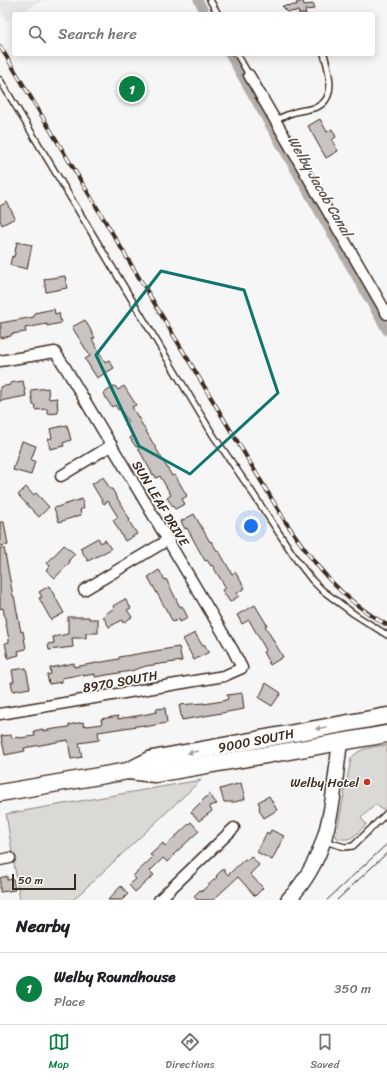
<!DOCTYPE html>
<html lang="en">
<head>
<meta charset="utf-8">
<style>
	:root { --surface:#fff; --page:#f2f2f2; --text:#202124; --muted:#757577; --line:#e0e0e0; --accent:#0b8043 }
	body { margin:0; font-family:Sriracha,sans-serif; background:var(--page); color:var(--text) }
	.scale { position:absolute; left:12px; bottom:10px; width:64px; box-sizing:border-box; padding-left:4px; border:2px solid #3b2a1e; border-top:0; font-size:11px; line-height:14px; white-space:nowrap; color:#3b2a1e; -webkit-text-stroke:3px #fff; paint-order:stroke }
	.you { position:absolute; left:251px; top:526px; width:14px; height:14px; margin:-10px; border:3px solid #fff; border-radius:50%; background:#1a73e8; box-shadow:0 0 0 6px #1a73e833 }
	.badge { display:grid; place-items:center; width:26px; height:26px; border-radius:50%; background:var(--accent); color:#fff; font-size:13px; font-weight:700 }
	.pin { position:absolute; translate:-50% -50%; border:2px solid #fff; box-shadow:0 1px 4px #0006 }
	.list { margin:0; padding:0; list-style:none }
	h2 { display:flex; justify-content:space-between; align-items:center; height:52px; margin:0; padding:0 16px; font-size:17px }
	h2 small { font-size:13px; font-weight:400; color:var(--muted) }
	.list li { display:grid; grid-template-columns:26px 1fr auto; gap:12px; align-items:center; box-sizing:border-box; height:72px; padding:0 16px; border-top:1px solid var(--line) }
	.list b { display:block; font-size:15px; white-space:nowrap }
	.list p { margin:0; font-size:13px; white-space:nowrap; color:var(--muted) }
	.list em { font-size:13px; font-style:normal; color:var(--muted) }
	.icon { flex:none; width:22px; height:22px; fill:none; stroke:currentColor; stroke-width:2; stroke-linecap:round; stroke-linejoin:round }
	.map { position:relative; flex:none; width:387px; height:900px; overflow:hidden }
	.search { position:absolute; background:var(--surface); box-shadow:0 2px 10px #0003; left:12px; right:12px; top:12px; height:44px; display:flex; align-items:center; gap:10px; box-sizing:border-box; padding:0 14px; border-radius:4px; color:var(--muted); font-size:15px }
	.sheet { height:124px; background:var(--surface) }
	nav { display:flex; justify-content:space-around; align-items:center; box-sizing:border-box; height:56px; border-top:1px solid var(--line); background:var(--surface); font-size:11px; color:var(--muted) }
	nav a { display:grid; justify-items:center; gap:2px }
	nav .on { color:var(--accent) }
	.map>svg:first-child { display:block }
</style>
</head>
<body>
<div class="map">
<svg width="387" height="900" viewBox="0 0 387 900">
	<rect width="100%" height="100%" fill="#f7f6f6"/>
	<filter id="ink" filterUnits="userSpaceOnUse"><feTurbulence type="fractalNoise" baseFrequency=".025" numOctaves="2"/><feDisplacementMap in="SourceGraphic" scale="8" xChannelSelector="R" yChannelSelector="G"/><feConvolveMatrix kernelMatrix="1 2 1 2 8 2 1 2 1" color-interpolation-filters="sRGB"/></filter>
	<g filter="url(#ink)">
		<polygon fill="#e9e7e6" points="0,0 43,0 19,14 14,14 14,17 6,21 0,10"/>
		<g fill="#dbd9d6" stroke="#8b827a">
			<path d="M 387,745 L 387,806 L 382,810 L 376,804 L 361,818 L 366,824 L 365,826 C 355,835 352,842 337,838 L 336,836 L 351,759 C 358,747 375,747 387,745 Z"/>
			<polygon points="201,780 73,900 20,900 6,814"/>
		</g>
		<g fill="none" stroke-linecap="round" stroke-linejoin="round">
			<g stroke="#b4aeaa" stroke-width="9">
				<polyline points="198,0 206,14"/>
				<polyline points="229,54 387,331"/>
			</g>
		</g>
		<g fill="#c9c3c1" stroke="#3b2a1e">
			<polygon points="303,1 304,5 314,4 314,9 305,10 306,14 299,14 298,11 288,12 282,6 297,5 296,3"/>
			<polygon points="320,119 327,132 332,129 336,137 332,140 338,151 326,158 308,126"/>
			<polygon points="7,202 15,218 2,225 0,220 0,206"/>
			<polygon points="17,242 32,245 27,269 10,265 12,256 14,257"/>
			<polygon points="65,276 67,288 46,292 44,279"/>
			<polygon points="54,309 55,314 59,313 61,323 47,326 47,324 25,328 26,332 11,334 11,336 0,338 0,328 1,328 0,323 34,317 34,313"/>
			<polygon points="85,320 95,338 92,339 105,362 109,360 114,368 97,378 85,359 90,356 72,327"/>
			<polygon points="23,381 26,396 0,401 0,387 10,385 10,383"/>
			<polygon points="115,386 118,390 124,386 136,405 132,407 150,438 172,476 175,475 187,496 182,499 185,504 175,509 167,498 171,495 160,476 156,478 154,474 153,475 137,446 136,447 130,438 133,436 125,424 128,422 120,409 118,410 115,405 112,407 106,398 104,393"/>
			<polygon points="48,388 49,399 57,398 58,413 48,414 47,409 36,410 35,405 33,405 31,390"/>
			<polygon points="67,425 71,440 63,443 64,446 50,449 48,439 52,438 50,429"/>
			<polygon points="22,441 36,446 31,460 35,461 31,475 13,470"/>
			<polygon points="103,477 110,489 112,489 130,520 129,521 137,534 125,541 113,520 118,517 108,501 104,504 92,484"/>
			<polygon points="26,487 33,495 36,493 49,507 39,517 18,495"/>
			<polygon points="82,499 84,508 80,510 81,515 59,522 54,508"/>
			<polygon points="194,514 210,542 211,541 218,552 219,551 232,574 235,572 245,588 237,593 239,596 230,602 222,590 226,588 212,565 211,566 207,560 205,561 187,528 185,529 181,521"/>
			<polygon points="0,522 4,522 8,545 0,546"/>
			<polygon points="98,538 101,543 105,540 111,549 88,561 80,548"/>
			<polygon points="64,545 75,554 69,560 70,562 55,578 46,570 50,566 47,563"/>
			<polygon points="0,548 4,548 13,596 14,596 21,632 23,631 26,649 18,651 19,655 8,658 5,643 9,642 9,640 3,608 0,609"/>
			<polygon points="159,570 165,580 166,579 180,607 182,606 188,618 180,622 179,619 173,622 148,577"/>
			<polygon points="49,586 64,613 51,620 39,598 42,597 39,592"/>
			<polygon points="125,599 131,608 127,610 132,617 123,623 122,620 109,627 103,616 114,608 113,606"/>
			<polygon points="255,605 267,625 265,626 283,657 270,665 263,652 266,650 249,620 242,624 237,615"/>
			<polygon points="68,617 89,617 89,619 98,619 98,633 86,633 86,638 72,638 73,647 49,650 48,644 54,643 53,637 68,634"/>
			<polygon points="195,633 202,645 204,644 209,652 194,660 183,639"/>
			<polygon points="179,647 182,661 146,666 131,671 95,677 95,674 83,676 83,674 62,678 62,682 49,684 47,675 51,674 50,668 74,663 74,667 119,659 119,657"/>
			<polygon points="26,668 30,688 13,691 11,682 14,682 12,670"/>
			<polygon points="266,683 281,693 272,706 259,698"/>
			<polygon points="242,693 244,709 182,720 179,705 204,703 204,704 223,701 228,699 227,695"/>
			<polygon points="165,708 167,723 144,727 144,725 98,732 99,740 79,743 82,757 71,759 68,740 24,748 25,751 5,755 1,736 11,735 12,738 19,737 19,738 35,736 34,731 43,729 43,731 54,729 69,727 69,725 73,724 83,722 84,726 87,725 87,726 102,724 101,719 118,716 118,719 142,715 157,712 156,709"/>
			<polygon points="241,783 245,799 235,802 224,802 220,789"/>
			<polygon points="209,794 217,804 209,806 212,811 199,821 191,812"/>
			<polygon points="269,796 277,810 264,818 259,810 260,809 259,807 260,806 258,802"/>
			<polygon points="191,822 199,831 173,855 174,856 167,862 163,858 150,871 154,875 135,892 129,885 136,879 133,876 153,857 150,855 163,843 165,846"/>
			<polygon points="271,830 284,836 272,860 257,852 267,832 269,834"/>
			<polygon points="251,856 259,865 250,874 263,888 255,896 238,877 213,900 197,900 194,896 200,890 202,891 217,877 216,876 223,869 228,875 245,859 247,860"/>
			<polygon points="7,876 7,880 13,879 15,890 0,892 0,878"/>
			<polygon points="121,886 128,894 122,900 108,900"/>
		</g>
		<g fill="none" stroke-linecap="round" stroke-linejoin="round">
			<g stroke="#3b2a1e" stroke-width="8">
				<g id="lane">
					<polyline points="210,0 218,14"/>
					<polyline points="237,54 249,75"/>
					<polyline points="0,80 213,435 250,489 298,562 312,580 322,590 354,614 387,635"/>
					<path d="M 275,120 C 281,118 286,115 292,113 C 300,110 309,110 317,107 C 337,98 329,71 324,54"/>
					<polyline points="324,841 345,847 353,846 387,813"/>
				</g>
			</g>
			<g stroke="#3b2a1e" stroke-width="13">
				<g id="street">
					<polyline points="249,75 387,314"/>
					<polyline points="0,361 55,352 65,367 233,650 242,668 224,676 0,714"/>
					<polyline points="61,476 112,445"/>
					<polyline points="84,590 168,540"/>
					<polyline points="0,860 10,858"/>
					<polyline points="159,900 234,828"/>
				</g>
			</g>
			<g stroke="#3b2a1e" stroke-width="17">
				<path id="secondary" d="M 288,900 C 332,854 332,802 340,742"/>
			</g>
			<g stroke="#3b2a1e" stroke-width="19">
				<g id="primary">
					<polyline points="128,771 152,759 387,716"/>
					<polyline points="0,793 128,771 155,774 387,734"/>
				</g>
			</g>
			<use href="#lane" stroke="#fff" stroke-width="5"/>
			<use href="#street" stroke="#fff" stroke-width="10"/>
			<use href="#secondary" stroke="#fff" stroke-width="14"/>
			<use href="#primary" stroke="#fff" stroke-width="16"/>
			<g stroke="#3b2a1e" stroke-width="1">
				<polyline points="327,900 387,844"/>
				<polyline points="337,900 387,853"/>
			</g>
			<g stroke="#3b2a1e" stroke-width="4">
				<path id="rail" d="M 0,46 L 285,521 C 315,565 339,598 387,625"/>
			</g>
			<use href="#rail" stroke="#fff" stroke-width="2.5" stroke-dasharray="8" stroke-linecap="butt"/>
		</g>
		<defs><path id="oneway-solid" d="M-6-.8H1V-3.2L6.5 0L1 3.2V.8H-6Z"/></defs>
		<g fill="#a79f9a">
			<use href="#oneway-solid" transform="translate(321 728) rotate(169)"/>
			<use href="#oneway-solid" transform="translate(193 752) rotate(169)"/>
		</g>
	</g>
	<path fill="none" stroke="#0f766e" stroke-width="3" stroke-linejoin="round" d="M 161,271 L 244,290 L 278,393 L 190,474 L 139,446 L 96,355 Z"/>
	<circle fill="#c8321e" stroke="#fff" stroke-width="1.5" cx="367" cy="782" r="4"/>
	<g text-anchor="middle" stroke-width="3" stroke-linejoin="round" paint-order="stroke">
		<g font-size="13" fill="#3b2a1e" stroke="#fff">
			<text transform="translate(161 503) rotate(59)" y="5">SUN LEAF DRIVE</text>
			<text transform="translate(120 681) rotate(-10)" y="5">8970 SOUTH</text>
			<text transform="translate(256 740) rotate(-11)" y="5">9000 SOUTH</text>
		</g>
		<g font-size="13" fill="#3b2a1e" stroke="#fff" text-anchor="end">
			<text x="359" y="787">Welby Hotel</text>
		</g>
		<g font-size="14" font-style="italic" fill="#65584f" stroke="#fff">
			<text transform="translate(320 186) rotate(60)" y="5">Welby Jacob Canal</text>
		</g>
	</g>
</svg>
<div class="scale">50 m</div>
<div class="you"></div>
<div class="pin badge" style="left:132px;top:89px">1</div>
<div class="search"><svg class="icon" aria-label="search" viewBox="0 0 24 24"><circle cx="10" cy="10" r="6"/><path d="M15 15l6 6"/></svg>Search here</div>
</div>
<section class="sheet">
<h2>Nearby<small></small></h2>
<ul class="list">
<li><span class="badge">1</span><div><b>Welby Roundhouse</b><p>Place</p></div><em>350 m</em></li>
</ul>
</section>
<nav>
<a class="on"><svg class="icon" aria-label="map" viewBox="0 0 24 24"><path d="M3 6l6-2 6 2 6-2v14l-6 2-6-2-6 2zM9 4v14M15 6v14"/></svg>Map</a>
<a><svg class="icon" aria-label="directions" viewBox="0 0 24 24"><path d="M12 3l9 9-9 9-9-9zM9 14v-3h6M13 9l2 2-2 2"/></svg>Directions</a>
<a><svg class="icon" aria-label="saved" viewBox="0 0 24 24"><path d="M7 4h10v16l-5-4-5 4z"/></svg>Saved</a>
</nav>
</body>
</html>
